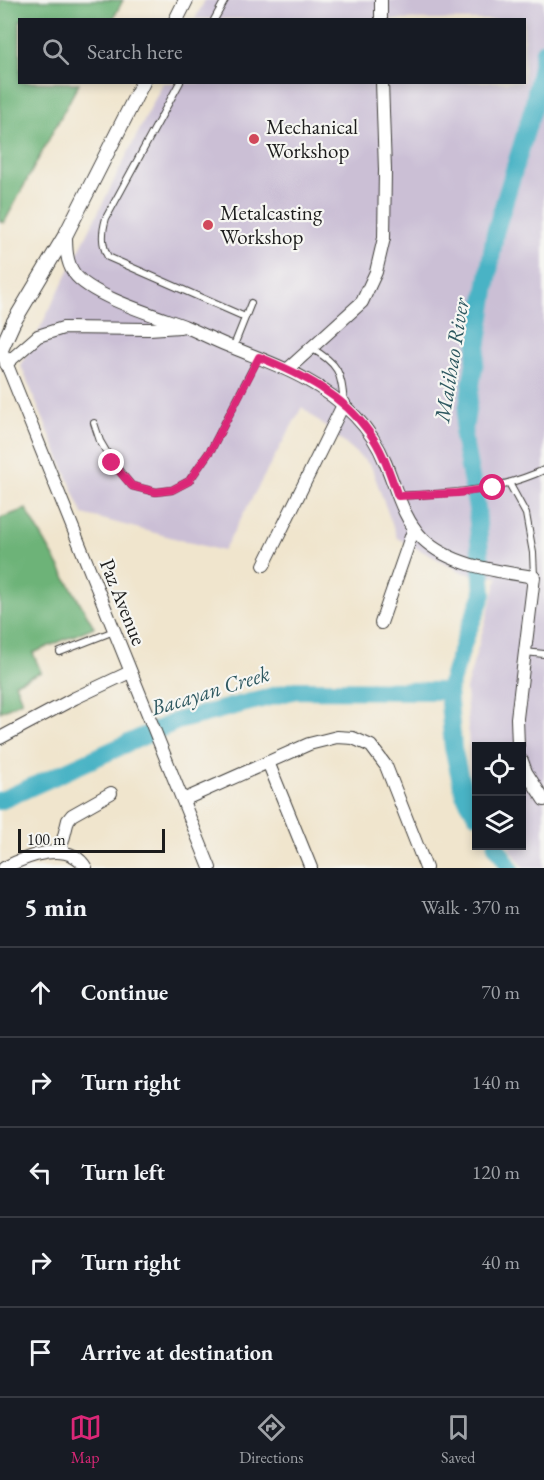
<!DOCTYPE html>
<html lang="en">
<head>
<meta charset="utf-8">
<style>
	:root { --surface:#171b24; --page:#20242c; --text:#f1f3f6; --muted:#9ea1a6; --line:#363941; --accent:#db2777 }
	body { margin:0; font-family:"EB Garamond",serif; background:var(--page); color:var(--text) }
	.controls { position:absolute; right:18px; bottom:18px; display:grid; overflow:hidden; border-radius:0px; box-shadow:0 3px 9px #0003 }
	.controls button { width:54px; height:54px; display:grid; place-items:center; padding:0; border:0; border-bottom:2px solid var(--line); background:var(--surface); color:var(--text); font:30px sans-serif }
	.scale { position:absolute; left:18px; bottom:15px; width:147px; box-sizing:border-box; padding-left:6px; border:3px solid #1c1c1c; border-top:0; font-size:16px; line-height:21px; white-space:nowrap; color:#1c1c1c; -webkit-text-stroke:4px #f6f6f2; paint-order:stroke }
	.stop { position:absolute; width:18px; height:18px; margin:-14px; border:4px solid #db2777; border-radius:50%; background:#fff }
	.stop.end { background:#db2777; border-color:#fff; box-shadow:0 2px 6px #0008 }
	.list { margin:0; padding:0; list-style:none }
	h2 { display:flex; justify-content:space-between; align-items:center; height:78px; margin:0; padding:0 24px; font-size:26px }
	h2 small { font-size:20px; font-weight:400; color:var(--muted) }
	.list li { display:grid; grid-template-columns:39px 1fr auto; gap:18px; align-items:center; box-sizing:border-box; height:90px; padding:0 24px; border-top:2px solid var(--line) }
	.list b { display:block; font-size:22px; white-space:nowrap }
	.list em { font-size:20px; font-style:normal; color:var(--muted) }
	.icon { flex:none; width:33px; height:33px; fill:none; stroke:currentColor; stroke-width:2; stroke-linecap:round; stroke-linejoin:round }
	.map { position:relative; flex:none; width:544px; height:868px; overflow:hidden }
	.search { position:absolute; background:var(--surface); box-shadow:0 3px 9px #0003; left:18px; right:18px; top:18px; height:66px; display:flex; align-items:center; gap:15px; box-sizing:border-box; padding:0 21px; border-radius:0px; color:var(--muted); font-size:22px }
	.sheet { height:528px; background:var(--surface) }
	nav { display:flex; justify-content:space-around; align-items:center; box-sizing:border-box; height:84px; border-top:2px solid var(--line); background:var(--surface); font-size:16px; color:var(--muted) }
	nav a { display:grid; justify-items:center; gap:3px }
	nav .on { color:var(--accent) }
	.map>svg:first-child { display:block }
</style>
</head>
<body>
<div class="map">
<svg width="544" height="868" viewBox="0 0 544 868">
	<rect width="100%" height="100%" fill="#f6f6f2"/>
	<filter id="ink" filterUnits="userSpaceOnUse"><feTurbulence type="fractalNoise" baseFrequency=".0167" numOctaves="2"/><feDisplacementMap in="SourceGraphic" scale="12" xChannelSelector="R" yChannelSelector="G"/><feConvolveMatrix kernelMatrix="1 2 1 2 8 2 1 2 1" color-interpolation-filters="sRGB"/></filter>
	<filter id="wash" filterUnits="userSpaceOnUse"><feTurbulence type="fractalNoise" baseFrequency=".008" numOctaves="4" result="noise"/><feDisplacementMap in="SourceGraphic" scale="24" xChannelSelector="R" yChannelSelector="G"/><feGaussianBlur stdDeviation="1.35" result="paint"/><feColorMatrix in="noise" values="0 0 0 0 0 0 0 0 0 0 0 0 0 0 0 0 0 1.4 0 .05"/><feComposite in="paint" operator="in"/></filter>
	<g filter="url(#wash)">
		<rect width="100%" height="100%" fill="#f0e5cd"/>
		<polygon fill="#cbbfd5" points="205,0 544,0 544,868 524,868 508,846 522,846 522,746 476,746 476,799 471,790 466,689 498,577 464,573 397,538 371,466 302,407 223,551 83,514 21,366 163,83 524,82 524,20 195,19"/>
		<g fill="#6db378" stroke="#44684a" stroke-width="1.5">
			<polygon points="0,0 123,0 113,19 20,20 20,82 79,83 4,223 0,221"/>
			<polygon points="26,509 94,627 33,653 41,672 15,683 22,701 0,712 0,518"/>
		</g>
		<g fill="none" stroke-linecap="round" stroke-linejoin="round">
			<g stroke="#48b3c5" stroke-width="18">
				<polyline points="0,801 177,721 296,690 448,691"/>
				<polyline points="476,814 464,794 453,748 448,691 466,636 483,594 477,509 463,436 495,233 533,108 544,51"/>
				<polyline points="496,846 510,868"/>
			</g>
		</g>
	</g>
	<g filter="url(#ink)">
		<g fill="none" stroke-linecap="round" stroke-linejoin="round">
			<g stroke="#3c3a37" stroke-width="8">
				<g id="service">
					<polyline points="214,20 225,0"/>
					<path d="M 180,82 L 106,218 C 102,232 101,244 108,257 L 245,317"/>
					<polyline points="233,348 251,303"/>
					<path d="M 311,348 C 339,364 341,372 344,403"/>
					<polyline points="94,423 100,441 113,463 132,486 156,492 172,490 189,481 212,448 258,358"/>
					<polyline points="509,483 526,514 533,553 534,576"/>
					<path d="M 398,496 C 450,493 496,492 544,470"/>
					<polyline points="60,652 114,631"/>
					<polyline points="525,652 544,654"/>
				</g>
			</g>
			<g stroke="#3c3a37" stroke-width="14">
				<g id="minor">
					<polyline points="381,0 381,20"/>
					<path d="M 66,234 C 66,247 66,262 74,273 C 90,296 157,316 184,326 C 201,333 217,342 234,348 C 258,358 282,366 305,379 C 340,398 370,424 385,462 C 396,488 403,519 423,539 C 451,566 497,571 534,577 L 517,718 L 518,746"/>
					<polyline points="1,350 210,868"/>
					<polyline points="6,364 38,336 63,328 149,329 180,327"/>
					<polyline points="288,369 362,302 376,272 384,238 385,170 382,82"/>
					<polyline points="264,565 344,403"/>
					<polyline points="381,623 414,528"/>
					<polyline points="0,738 75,698 130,672"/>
					<polyline points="522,761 526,772 544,800"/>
					<polyline points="268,762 311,868"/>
					<polyline points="183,800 309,744 337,737 353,738 371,746 386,766 426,868"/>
					<polyline points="60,852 68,820 72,815 111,793"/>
					<path d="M 4,868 C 27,856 69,839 86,868"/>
				</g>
			</g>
			<g stroke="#3c3a37" stroke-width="16">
				<g id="tertiary">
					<polyline points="176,20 186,0"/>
					<polyline points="0,352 13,323 66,234 143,82"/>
				</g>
			</g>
			<use href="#service" stroke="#fff" stroke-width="6"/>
			<use href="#minor" stroke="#fff" stroke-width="12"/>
			<use href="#tertiary" stroke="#fff" stroke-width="14"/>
		</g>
	</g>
	<g fill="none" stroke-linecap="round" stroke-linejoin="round" filter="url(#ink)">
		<path stroke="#db2777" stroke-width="8" d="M 112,463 L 132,486 L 156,492 L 172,490 L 189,481 L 212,448 L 259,357 C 301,374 342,394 369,432 C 383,451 390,474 398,496 L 458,493 L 493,488"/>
	</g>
	<g fill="#d1495b" stroke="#f6f6f2" stroke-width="2">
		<circle cx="254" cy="139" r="6"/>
		<circle cx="208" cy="225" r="6"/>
	</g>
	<g text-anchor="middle" stroke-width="4.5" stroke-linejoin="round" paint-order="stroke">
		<g font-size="21" fill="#1c1c1c" stroke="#f6f6f2" text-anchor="start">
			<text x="266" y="134">Mechanical<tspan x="266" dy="24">Workshop</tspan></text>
			<text x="220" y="220">Metalcasting<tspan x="220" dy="24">Workshop</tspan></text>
		</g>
		<g font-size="21" fill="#1c1c1c" stroke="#f6f6f2">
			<text transform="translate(123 602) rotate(68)" y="7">Paz Avenue</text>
		</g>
		<g font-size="22" font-style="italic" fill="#2e5860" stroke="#f6f6f2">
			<text transform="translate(451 360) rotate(-81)" y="8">Malihao River</text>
			<text transform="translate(210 690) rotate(-17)" y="8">Bacayan Creek</text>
		</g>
	</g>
</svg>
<div class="controls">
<button><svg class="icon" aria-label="locate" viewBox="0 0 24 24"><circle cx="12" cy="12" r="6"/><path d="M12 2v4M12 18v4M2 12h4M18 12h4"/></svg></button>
<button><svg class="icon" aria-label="layers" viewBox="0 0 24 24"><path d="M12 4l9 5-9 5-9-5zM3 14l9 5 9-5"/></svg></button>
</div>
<div class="scale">100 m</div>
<div class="stop" style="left:493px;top:488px"></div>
<div class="stop end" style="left:112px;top:463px"></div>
<div class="search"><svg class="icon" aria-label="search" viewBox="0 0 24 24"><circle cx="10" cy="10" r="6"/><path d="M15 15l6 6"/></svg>Search here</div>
</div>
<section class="sheet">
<h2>5 min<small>Walk · 370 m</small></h2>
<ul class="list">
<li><svg class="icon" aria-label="ahead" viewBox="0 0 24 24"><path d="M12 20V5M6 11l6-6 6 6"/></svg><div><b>Continue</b></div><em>70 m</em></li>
<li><svg class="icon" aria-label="right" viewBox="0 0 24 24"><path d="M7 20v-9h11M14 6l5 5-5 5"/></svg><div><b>Turn right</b></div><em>140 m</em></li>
<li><svg class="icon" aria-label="left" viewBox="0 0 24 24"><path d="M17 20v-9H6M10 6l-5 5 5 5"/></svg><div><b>Turn left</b></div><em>120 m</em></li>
<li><svg class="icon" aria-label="right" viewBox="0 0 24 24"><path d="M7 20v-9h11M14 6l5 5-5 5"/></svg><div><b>Turn right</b></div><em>40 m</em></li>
<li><svg class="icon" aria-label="arrive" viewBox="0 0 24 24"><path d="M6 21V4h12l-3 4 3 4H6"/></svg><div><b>Arrive at destination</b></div></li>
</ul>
</section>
<nav>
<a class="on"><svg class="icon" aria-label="map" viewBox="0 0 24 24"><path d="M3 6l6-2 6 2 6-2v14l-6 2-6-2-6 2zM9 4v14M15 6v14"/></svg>Map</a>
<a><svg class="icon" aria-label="directions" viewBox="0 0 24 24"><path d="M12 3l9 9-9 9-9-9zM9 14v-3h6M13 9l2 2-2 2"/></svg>Directions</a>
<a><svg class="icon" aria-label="saved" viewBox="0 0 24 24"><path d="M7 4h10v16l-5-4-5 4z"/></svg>Saved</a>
</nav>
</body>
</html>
